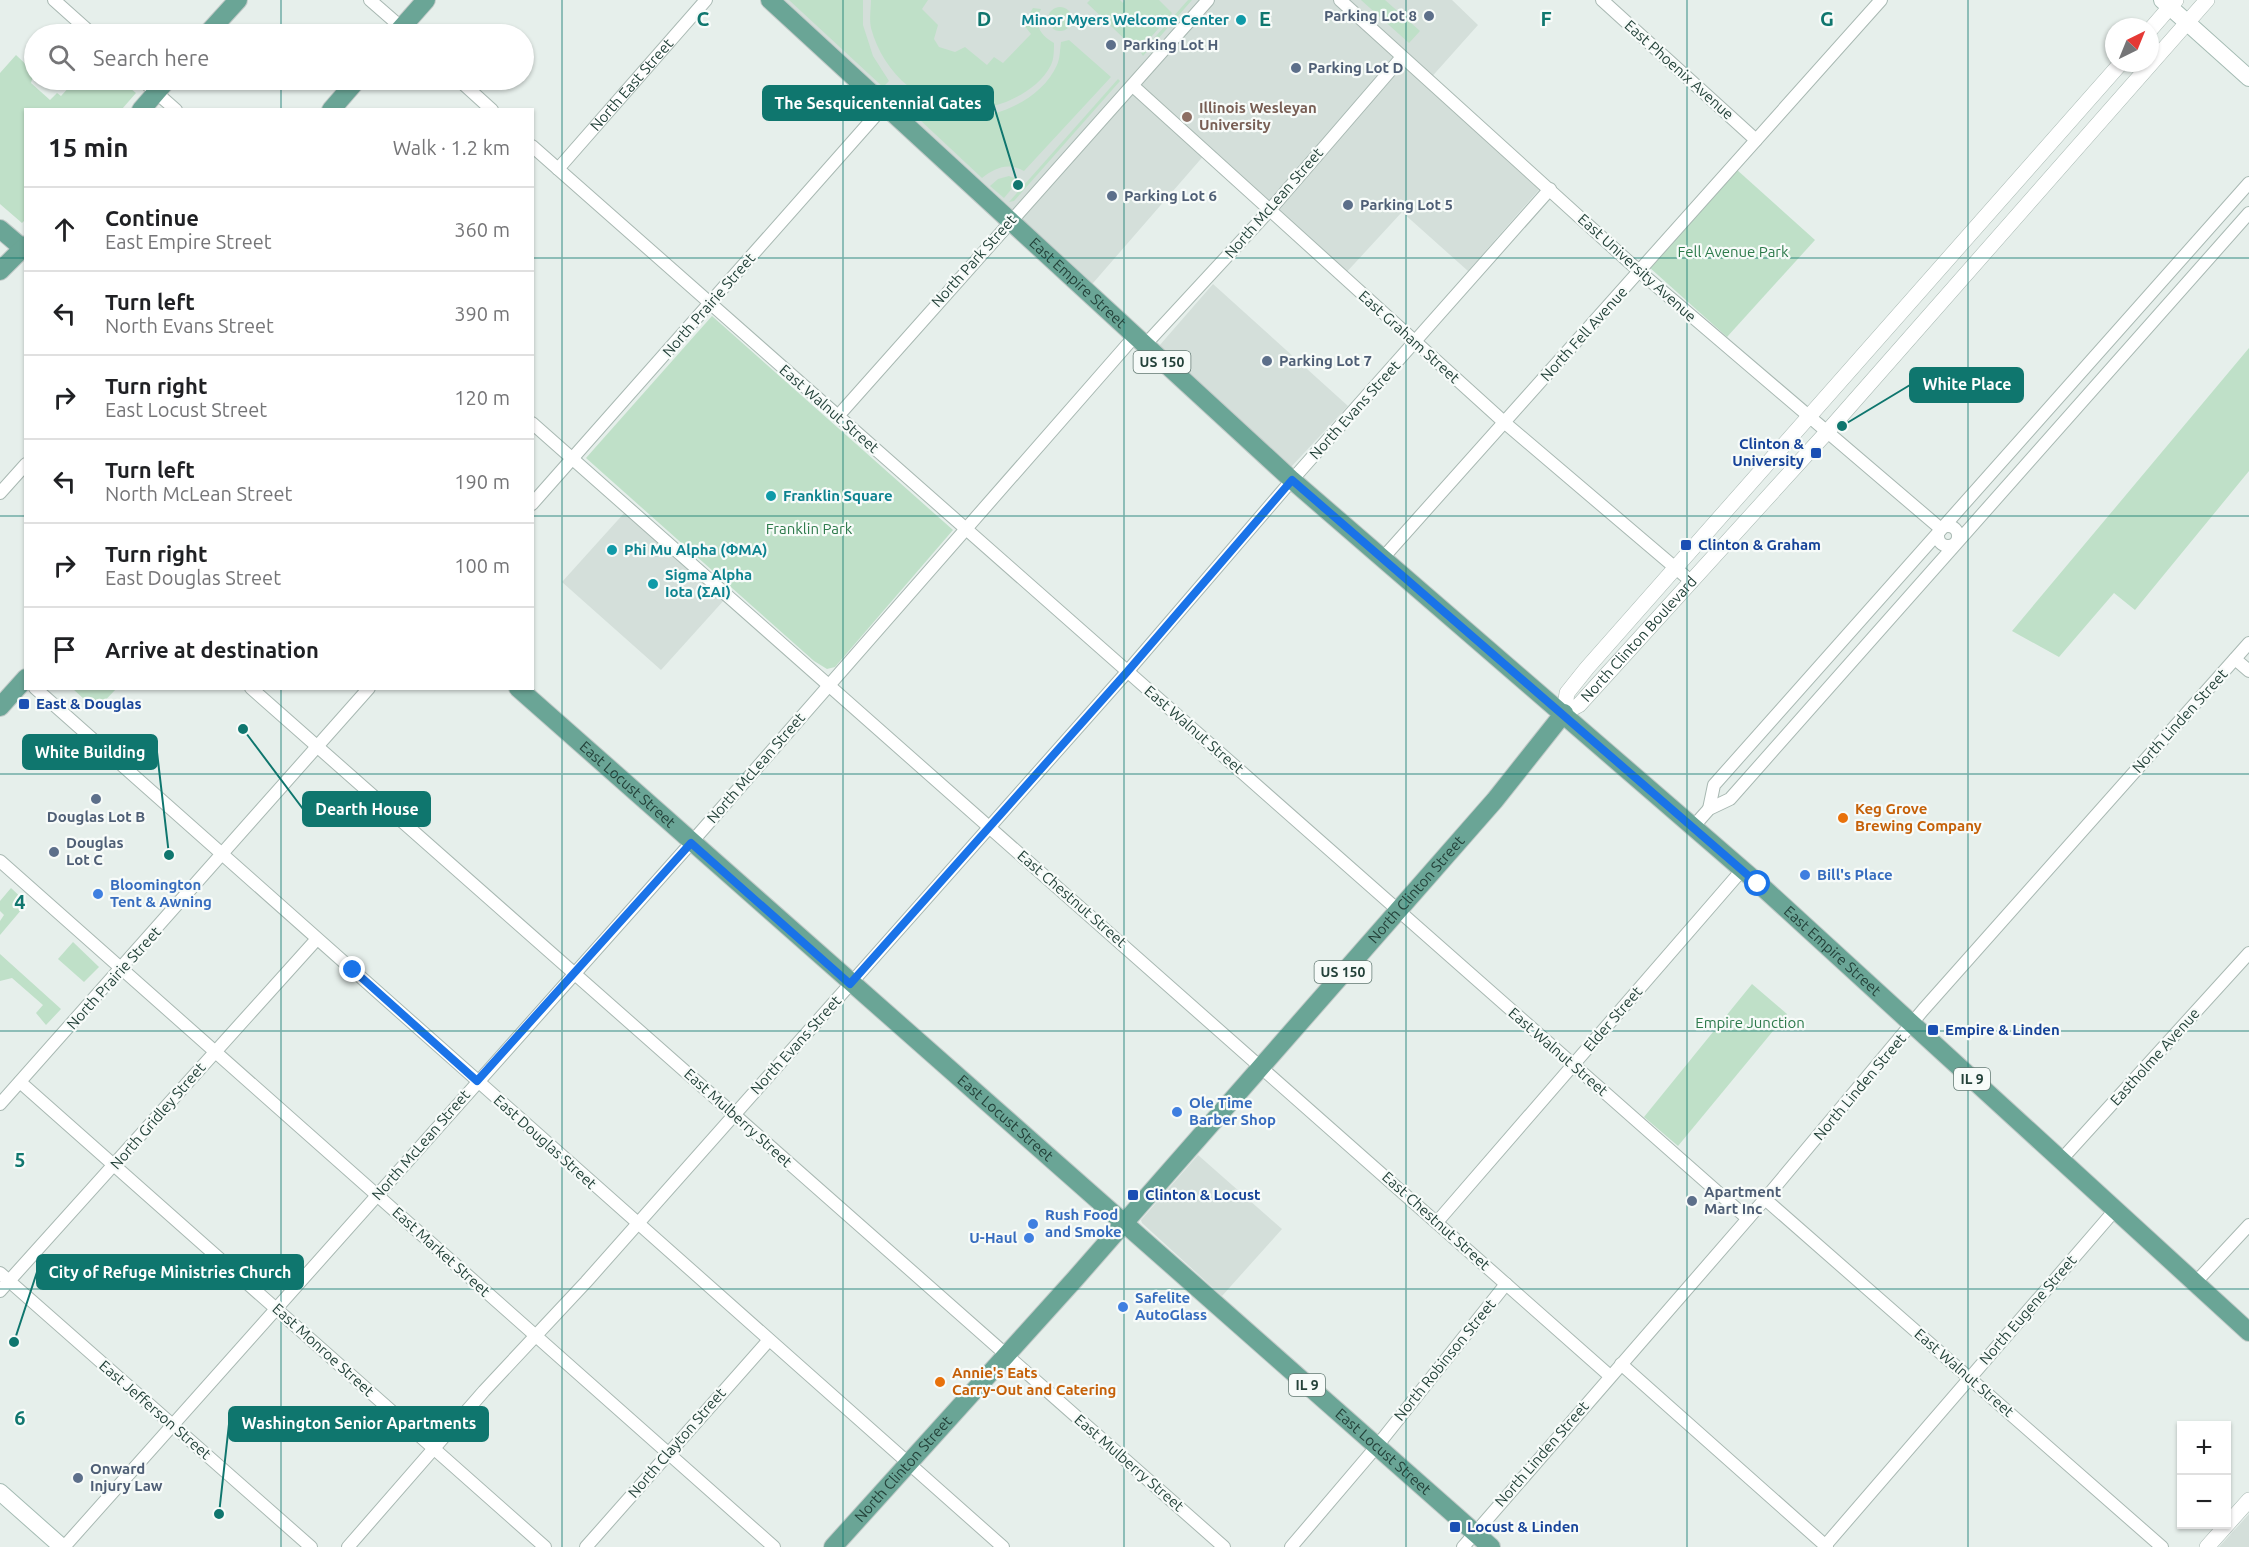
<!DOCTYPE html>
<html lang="en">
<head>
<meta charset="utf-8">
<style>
	:root { --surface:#fff; --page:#f6f6f6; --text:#202124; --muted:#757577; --line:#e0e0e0 }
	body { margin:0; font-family:Ubuntu,sans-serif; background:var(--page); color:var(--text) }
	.controls { position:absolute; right:18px; bottom:18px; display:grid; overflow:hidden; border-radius:0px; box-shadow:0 2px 4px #0004 }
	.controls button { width:54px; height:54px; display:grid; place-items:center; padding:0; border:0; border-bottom:2px solid var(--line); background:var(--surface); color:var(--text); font:30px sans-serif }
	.compass { position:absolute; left:2105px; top:18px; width:54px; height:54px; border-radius:50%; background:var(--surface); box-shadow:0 2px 4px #0004; rotate:43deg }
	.stop { position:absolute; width:18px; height:18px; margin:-14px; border:4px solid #1a73e8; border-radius:50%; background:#fff }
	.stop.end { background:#1a73e8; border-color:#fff; box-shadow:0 2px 6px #0008 }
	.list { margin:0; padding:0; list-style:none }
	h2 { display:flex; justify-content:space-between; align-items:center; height:78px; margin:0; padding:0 24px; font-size:26px }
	h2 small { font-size:20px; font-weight:400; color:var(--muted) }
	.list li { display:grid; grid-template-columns:39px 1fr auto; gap:18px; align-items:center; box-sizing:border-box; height:84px; padding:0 24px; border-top:2px solid var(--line) }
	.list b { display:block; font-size:22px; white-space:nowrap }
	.list p { margin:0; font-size:20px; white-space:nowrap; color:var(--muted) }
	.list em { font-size:20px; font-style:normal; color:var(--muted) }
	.icon { flex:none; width:33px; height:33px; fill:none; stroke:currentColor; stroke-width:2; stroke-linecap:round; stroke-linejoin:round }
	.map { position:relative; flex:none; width:2249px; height:1547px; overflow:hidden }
	.search { position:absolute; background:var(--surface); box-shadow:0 2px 4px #0004; left:24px; top:24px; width:510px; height:66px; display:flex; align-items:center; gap:15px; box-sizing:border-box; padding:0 21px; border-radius:33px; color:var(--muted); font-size:22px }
	.panel { position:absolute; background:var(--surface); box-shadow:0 2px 4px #0004; left:24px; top:108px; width:510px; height:582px; border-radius:0px }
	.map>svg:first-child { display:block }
</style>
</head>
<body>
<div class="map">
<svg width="2249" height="1547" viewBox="0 0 2249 1547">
	<rect width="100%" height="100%" fill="#e6efeb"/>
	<g fill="#d4dfda">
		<polygon points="783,0 1452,0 1478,25 1428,81 1544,184 1468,271 1402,212 1343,276 1206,153 1087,290"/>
		<polygon points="1213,284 1348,406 1291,467 1159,346"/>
		<polygon points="626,511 725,599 661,670 562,582"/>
		<polygon points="1198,1155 1282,1229 1222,1296 1142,1223 1141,1220"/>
		<polygon points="2249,1514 2249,1547 2219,1547"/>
	</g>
	<g fill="#bfe0c8">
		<polygon points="789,0 863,0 863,25 873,56 889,81 883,87"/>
		<path d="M 871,0 L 928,0 L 922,9 L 938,25 L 934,39 L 939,47 L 955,52 L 965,47 L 987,65 L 994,57 L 1003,63 L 1031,34 L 1023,24 L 1033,8 L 1041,9 C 1033,24 1040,35 1054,43 C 1054,50 1054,59 1051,65 C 1042,83 1023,95 1006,102 C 946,125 887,87 871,28 C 869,19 871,9 871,0 Z"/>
		<polygon points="1090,0 1120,0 1123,3 1125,0 1159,0 1172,13 1138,52 1087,3"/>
		<polygon points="1188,0 1192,0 1143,56 1141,53"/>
		<polygon points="1361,0 1385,0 1420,31 1409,43"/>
		<circle cx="1060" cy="19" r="12"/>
		<path d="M 1069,40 L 1111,77 L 1024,171 C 1008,162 995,168 982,178 L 903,104 L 910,96 C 926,106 943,115 962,117 C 997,119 1042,99 1057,65 C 1060,59 1060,49 1061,42 Z"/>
		<polygon points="16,55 34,72 31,83 50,100 57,93 61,96 72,84 69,80 120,80 136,93 122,109 26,110 26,219 22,223 0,204 0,73"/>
		<polygon points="1118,79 1120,81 1014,201 1009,202"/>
		<polygon points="1736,169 1815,240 1727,337 1649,267"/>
		<polygon points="1009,176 1019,180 1004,198 990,186 998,179"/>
		<polygon points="712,316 953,530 835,667 827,669 814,661 586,458"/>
		<polygon points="2249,348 2249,471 2135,610 2114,593 2059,657 2012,631"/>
		<polygon points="73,689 116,689 96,710"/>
		<polygon points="11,888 27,903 0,935 0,921 4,915 0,911 0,901"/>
		<polygon points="73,942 99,967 84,982 58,959"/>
		<polygon points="0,954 61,1009 46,1025 36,1013 43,1005 12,978 0,981"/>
		<polygon points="1752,984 1787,1014 1678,1146 1644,1117"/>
	</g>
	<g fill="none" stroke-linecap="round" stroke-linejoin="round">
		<g stroke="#a8b8b2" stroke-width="14">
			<g id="minor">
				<polyline points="54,0 92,34"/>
				<polyline points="370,0 409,34"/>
				<polyline points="1340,0 1640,272 1941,529"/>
				<polyline points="1602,0 1756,140"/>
				<polyline points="142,80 176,110"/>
				<polyline points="459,80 492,110"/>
				<polyline points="1133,86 1505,423 1692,582"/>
				<polyline points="532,146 1747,1218"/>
				<path id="s1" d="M 558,169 L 706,0"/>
				<polyline points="1144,346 1269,211 1402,57"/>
				<polyline points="838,416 1208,0"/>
				<polyline points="532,423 1610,1376"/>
				<polyline points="0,493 26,464"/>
				<polyline points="532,504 884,106"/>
				<circle cx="1948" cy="536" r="10"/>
				<polyline points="1382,559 1881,0"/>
				<polyline points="2235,659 2249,671"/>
				<polyline points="35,688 1003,1547"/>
				<polyline points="251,688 1224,1547"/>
				<polyline points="1709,809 1714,785 2249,183"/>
				<polyline points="1693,827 1709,809 1730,799 2249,213"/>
				<polyline points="0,861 774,1547"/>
				<polyline points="20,1082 545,1547"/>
				<polyline points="0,1104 369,688"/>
				<polyline points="2061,1160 2249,953"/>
				<polyline points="1765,1199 2162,1547"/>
				<polyline points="1437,1222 1742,870"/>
				<polyline points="0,1273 311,1547"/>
				<polyline points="2195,1283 2249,1225"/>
				<polyline points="0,1291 316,940"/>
				<polyline points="1621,1364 1827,1547"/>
				<polyline points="64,1547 691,843 1134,337"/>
				<polyline points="348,1547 484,1391 586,1282 1127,672 1292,480 1550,189"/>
				<polyline points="586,1547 769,1340"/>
				<polyline points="1291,1547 1377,1446 1506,1284"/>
				<polyline points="1463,1547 1765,1199 1923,1010 2249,643"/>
				<polyline points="1824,1547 2115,1210"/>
			</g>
		</g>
		<g stroke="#a8b8b2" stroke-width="16">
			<g id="tertiary">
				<polyline points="2150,30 2176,0"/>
				<path id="s2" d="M 1564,713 L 1579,705 L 1827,432 L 2207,0"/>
				<polyline points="1564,713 1567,693 1587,668 2121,63"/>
				<polyline points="2207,1547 2249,1500"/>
			</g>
		</g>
		<g stroke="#a4bbb3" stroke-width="18">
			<g id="secondary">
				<polyline points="2162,0 2249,78"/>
				<polyline points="0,1492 62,1547"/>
			</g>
		</g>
		<g stroke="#c2cac8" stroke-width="20">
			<g id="primary">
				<path id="s3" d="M 770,0 L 1292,480 L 1758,883 L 2249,1332"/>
				<polyline points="207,34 238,0"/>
				<polyline points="396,34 426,0"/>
				<polyline points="141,110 167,80"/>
				<polyline points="331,110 357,80"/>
				<polyline points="0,229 26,251"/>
				<polyline points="0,271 26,245"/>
				<path id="s4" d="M 518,688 L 1491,1547"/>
				<polyline points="0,707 26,678"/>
				<path id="s5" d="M 833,1547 L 1075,1279 L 1495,800 L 1564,713"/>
			</g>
		</g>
		<use href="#minor" stroke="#fff" stroke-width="12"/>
		<use href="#tertiary" stroke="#fff" stroke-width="15"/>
		<use href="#secondary" stroke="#fff" stroke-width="16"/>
		<use href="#primary" stroke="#6aa596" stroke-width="18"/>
	</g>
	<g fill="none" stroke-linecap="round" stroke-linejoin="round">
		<polyline stroke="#1a73e8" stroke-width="8" points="353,970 477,1081 691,843 850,984 1127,672 1292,480 1758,884"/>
	</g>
	<path fill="none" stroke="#0f766e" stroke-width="1.5" stroke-opacity="0.55" d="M 281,0 L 281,34M 562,0 L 562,1547M 843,0 L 843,1547M 1124,0 L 1124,1547M 1406,0 L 1406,1547M 1687,0 L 1687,1547M 1968,0 L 1968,1547M 281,80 L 281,110M 0,258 L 26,258M 532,258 L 2249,258M 0,516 L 26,516M 532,516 L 2249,516M 281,688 L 281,1547M 0,774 L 2249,774M 0,1031 L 2249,1031M 0,1289 L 2249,1289"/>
	<g fill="#5c6f8a" stroke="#f7fbf9" stroke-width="2">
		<circle cx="1429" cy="16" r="6"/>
		<circle cx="1111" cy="45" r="6"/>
		<circle cx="1296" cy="68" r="6"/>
		<circle cx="1112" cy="196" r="6"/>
		<circle cx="1348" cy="205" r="6"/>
		<circle cx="1267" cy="361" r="6"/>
		<circle cx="96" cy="799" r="6"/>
		<circle cx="54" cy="852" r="6"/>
		<circle cx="1692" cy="1201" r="6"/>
		<circle cx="78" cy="1478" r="6"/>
	</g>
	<g fill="#0f9aa8" stroke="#f7fbf9" stroke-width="2">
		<circle cx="1241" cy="20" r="6"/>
		<circle cx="771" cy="496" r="6"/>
		<circle cx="612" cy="550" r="6"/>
		<circle cx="653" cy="584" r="6"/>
	</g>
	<circle fill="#8d6e63" stroke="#f7fbf9" stroke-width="2" cx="1187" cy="117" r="6"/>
	<g fill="#1a4fb4" stroke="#f7fbf9" stroke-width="2">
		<rect x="1810" y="447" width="12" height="12" rx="3"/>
		<rect x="1680" y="539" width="12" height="12" rx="3"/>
		<rect x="18" y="698" width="12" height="12" rx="3"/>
		<rect x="1927" y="1024" width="12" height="12" rx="3"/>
		<rect x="1127" y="1189" width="12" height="12" rx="3"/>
		<rect x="1449" y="1521" width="12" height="12" rx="3"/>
	</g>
	<g fill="#e8710a" stroke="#f7fbf9" stroke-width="2">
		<circle cx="1843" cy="818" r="6"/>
		<circle cx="940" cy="1382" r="6"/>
	</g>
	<g fill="#3f7fe0" stroke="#f7fbf9" stroke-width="2">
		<circle cx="1805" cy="875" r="6"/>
		<circle cx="98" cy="894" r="6"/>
		<circle cx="1177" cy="1112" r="6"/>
		<circle cx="1033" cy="1224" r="6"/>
		<circle cx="1029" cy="1238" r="6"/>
		<circle cx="1123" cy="1307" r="6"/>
	</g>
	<g text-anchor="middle" stroke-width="4.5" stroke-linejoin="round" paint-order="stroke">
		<g fill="#f7fbf9" stroke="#637a73" stroke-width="1.5">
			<rect x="1133.5" y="351" width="57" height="22" rx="4.5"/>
			<rect x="1314.5" y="961" width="57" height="22" rx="4.5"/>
			<rect x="1954" y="1068" width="36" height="22" rx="4.5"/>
			<rect x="1289" y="1374" width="36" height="22" rx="4.5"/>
		</g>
		<g font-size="14" font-weight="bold" fill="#24423a">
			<text x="1162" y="367">US 150</text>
			<text x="1343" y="977">US 150</text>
			<text x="1972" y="1084">IL 9</text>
			<text x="1307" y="1390">IL 9</text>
		</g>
		<g font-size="15" font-weight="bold" fill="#4e5e75" stroke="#f7fbf9" text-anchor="start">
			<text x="1417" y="21" text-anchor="end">Parking Lot 8</text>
			<text x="1123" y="50">Parking Lot H</text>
			<text x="1308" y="73">Parking Lot D</text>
			<text x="1124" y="201">Parking Lot 6</text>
			<text x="1360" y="210">Parking Lot 5</text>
			<text x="1279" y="366">Parking Lot 7</text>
			<text x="96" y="822" text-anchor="middle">Douglas Lot B</text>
			<text x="66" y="848">Douglas<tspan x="66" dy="17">Lot C</tspan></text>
			<text x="1704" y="1197">Apartment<tspan x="1704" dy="17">Mart Inc</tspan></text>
			<text x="90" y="1474">Onward<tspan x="90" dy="17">Injury Law</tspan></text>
		</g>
		<g font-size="15" font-weight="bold" fill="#0d838f" stroke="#f7fbf9" text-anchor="start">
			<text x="1229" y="25" text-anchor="end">Minor Myers Welcome Center</text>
			<text x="783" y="501">Franklin Square</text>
			<text x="624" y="555">Phi Mu Alpha (ΦΜΑ)</text>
			<text x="665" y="580">Sigma Alpha<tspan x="665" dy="17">Iota (ΣΑΙ)</tspan></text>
		</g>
		<g font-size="15" fill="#24423a" stroke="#f7fbf9">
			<text transform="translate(1679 70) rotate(42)" y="5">East Phoenix Avenue</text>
			<text dy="5" stroke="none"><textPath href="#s1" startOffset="112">North East Street</textPath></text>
			<text transform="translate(1274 203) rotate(-49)" y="5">North McLean Street</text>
			<text transform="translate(974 261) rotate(-48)" y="5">North Park Street</text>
			<text transform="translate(1637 268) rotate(42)" y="5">East University Avenue</text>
			<text dy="5" stroke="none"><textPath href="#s3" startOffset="418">East Empire Street</textPath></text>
			<text transform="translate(709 305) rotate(-49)" y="5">North Prairie Street</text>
			<text transform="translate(1584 334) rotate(-48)" y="5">North Fell Avenue</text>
			<text transform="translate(1409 337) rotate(42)" y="5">East Graham Street</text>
			<text transform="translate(829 409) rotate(41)" y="5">East Walnut Street</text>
			<text transform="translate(1355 410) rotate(-48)" y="5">North Evans Street</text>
			<text dy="5" stroke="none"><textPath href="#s2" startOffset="106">North Clinton Boulevard</textPath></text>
			<text transform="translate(2180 721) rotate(-48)" y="5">North Linden Street</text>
			<text transform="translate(1194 730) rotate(41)" y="5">East Walnut Street</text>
			<text transform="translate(756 768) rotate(-49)" y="5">North McLean Street</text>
			<text dy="5" stroke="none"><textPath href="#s4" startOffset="146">East Locust Street</textPath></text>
			<text dy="5" stroke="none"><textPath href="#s5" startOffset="879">North Clinton Street</textPath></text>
			<text transform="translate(1072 899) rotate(41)" y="5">East Chestnut Street</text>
			<text dy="5" stroke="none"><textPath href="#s3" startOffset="1426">East Empire Street</textPath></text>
			<text transform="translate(114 978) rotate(-48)" y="5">North Prairie Street</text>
			<text transform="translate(1613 1019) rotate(-49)" y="5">Elder Street</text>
			<text transform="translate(796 1045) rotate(-48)" y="5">North Evans Street</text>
			<text transform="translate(1558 1052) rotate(41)" y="5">East Walnut Street</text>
			<text transform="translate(2155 1057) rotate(-48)" y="5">Eastholme Avenue</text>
			<text transform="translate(1860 1087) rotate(-50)" y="5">North Linden Street</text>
			<text transform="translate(158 1116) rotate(-49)" y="5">North Gridley Street</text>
			<text transform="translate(738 1118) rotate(42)" y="5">East Mulberry Street</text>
			<text dy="5" stroke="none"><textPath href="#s4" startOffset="650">East Locust Street</textPath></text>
			<text transform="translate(545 1142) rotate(42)" y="5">East Douglas Street</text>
			<text transform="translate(421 1145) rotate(-49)" y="5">North McLean Street</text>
			<text transform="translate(1436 1221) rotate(42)" y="5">East Chestnut Street</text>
			<text transform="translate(441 1252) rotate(42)" y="5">East Market Street</text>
			<text transform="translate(2028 1310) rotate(-49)" y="5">North Eugene Street</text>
			<text transform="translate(323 1350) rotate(42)" y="5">East Monroe Street</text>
			<text transform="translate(1445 1360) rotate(-51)" y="5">North Robinson Street</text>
			<text transform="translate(1964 1373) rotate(41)" y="5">East Walnut Street</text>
			<text transform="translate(155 1410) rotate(41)" y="5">East Jefferson Street</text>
			<text transform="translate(677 1443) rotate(-49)" y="5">North Clayton Street</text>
			<text dy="5" stroke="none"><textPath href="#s4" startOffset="1154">East Locust Street</textPath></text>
			<text transform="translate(1542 1454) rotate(-49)" y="5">North Linden Street</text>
			<text transform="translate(1129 1463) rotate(41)" y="5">East Mulberry Street</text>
			<text dy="5" stroke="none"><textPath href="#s5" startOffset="105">North Clinton Street</textPath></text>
		</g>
		<g font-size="15" font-weight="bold" fill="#785e54" stroke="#f7fbf9" text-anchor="start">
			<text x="1199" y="113">Illinois Wesleyan<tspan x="1199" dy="17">University</tspan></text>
		</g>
		<g font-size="15" fill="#2d7a4b" stroke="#f7fbf9">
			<text x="1733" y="257">Fell Avenue Park</text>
			<text x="809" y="534">Franklin Park</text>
			<text x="1750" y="1028">Empire Junction</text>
		</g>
		<g font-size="15" font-weight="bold" fill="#164399" stroke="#f7fbf9" text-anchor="start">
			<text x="1804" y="449" text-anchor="end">Clinton &amp;<tspan x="1804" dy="17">University</tspan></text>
			<text x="1698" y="550">Clinton &amp; Graham</text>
			<text x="36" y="709">East &amp; Douglas</text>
			<text x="1945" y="1035">Empire &amp; Linden</text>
			<text x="1145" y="1200">Clinton &amp; Locust</text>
			<text x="1467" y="1532">Locust &amp; Linden</text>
		</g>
		<g font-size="15" font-weight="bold" fill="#c56008" stroke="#f7fbf9" text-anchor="start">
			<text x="1855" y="814">Keg Grove<tspan x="1855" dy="17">Brewing Company</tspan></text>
			<text x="952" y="1378">Annie's Eats<tspan x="952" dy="17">Carry-Out and Catering</tspan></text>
		</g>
		<g font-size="15" font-weight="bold" fill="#366cbe" stroke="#f7fbf9" text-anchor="start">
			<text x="1817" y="880">Bill's Place</text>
			<text x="110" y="890">Bloomington<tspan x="110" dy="17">Tent &amp; Awning</tspan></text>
			<text x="1189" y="1108">Ole Time<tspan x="1189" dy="17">Barber Shop</tspan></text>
			<text x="1045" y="1220">Rush Food<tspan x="1045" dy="17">and Smoke</tspan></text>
			<text x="1017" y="1243" text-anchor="end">U-Haul</text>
			<text x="1135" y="1303">Safelite<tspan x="1135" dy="17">AutoGlass</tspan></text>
		</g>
	</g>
	<g font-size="20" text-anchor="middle" font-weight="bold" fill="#0f766e" stroke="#f7fbf9" stroke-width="4.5" stroke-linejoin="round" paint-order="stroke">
		<text x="703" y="26">C</text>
		<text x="984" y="26">D</text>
		<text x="1265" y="26">E</text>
		<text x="1546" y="26">F</text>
		<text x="1827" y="26">G</text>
		<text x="20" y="909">4</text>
		<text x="20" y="1167">5</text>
		<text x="20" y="1425">6</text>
	</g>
	<path fill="none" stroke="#0f766e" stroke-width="2" d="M1018 185L993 103M1842 426L1910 385M169 855L157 752M243 729L303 809M14 1342L37 1272M219 1514L229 1424"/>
	<g fill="#0f766e" stroke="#f7fbf9" stroke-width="2">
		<circle cx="1018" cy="185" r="6"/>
		<circle cx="1842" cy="426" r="6"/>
		<circle cx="169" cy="855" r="6"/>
		<circle cx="243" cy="729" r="6"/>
		<circle cx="14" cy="1342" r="6"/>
		<circle cx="219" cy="1514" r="6"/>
	</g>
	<g fill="#0f766e" stroke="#0f766e" stroke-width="2">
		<rect x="763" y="86" width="230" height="34" rx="6"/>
		<rect x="1910" y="368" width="113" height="34" rx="6"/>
		<rect x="23" y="735" width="134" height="34" rx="6"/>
		<rect x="303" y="792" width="127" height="34" rx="6"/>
		<rect x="37" y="1255" width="266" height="34" rx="6"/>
		<rect x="229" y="1407" width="259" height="34" rx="6"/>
	</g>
	<g font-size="16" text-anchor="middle" font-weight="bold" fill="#fff">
		<text x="878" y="109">The Sesquicentennial Gates</text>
		<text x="1967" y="390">White Place</text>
		<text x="90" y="758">White Building</text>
		<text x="367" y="815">Dearth House</text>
		<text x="170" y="1278">City of Refuge Ministries Church</text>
		<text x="359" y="1429">Washington Senior Apartments</text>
	</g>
</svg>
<div class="controls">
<button>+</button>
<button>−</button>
</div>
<svg class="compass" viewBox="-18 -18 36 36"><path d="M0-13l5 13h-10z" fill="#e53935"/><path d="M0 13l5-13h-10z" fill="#757577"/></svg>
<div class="stop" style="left:1758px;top:884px"></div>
<div class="stop end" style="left:353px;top:970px"></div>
<div class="search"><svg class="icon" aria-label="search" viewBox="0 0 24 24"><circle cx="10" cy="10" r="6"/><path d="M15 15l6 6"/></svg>Search here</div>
<section class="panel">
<h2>15 min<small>Walk · 1.2 km</small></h2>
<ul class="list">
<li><svg class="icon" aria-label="ahead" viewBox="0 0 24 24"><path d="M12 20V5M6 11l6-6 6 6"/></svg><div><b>Continue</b><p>East Empire Street</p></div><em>360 m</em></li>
<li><svg class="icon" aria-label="left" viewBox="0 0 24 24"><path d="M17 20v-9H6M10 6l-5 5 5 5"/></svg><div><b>Turn left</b><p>North Evans Street</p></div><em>390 m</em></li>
<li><svg class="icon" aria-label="right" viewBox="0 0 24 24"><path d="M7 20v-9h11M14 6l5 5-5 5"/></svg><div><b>Turn right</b><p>East Locust Street</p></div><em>120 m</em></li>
<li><svg class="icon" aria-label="left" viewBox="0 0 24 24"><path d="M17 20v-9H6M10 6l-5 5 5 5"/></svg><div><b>Turn left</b><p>North McLean Street</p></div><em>190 m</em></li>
<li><svg class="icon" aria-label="right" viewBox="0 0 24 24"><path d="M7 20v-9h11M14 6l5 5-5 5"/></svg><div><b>Turn right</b><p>East Douglas Street</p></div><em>100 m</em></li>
<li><svg class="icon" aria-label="arrive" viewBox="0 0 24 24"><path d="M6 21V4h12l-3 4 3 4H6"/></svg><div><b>Arrive at destination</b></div></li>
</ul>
</section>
</div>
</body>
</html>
